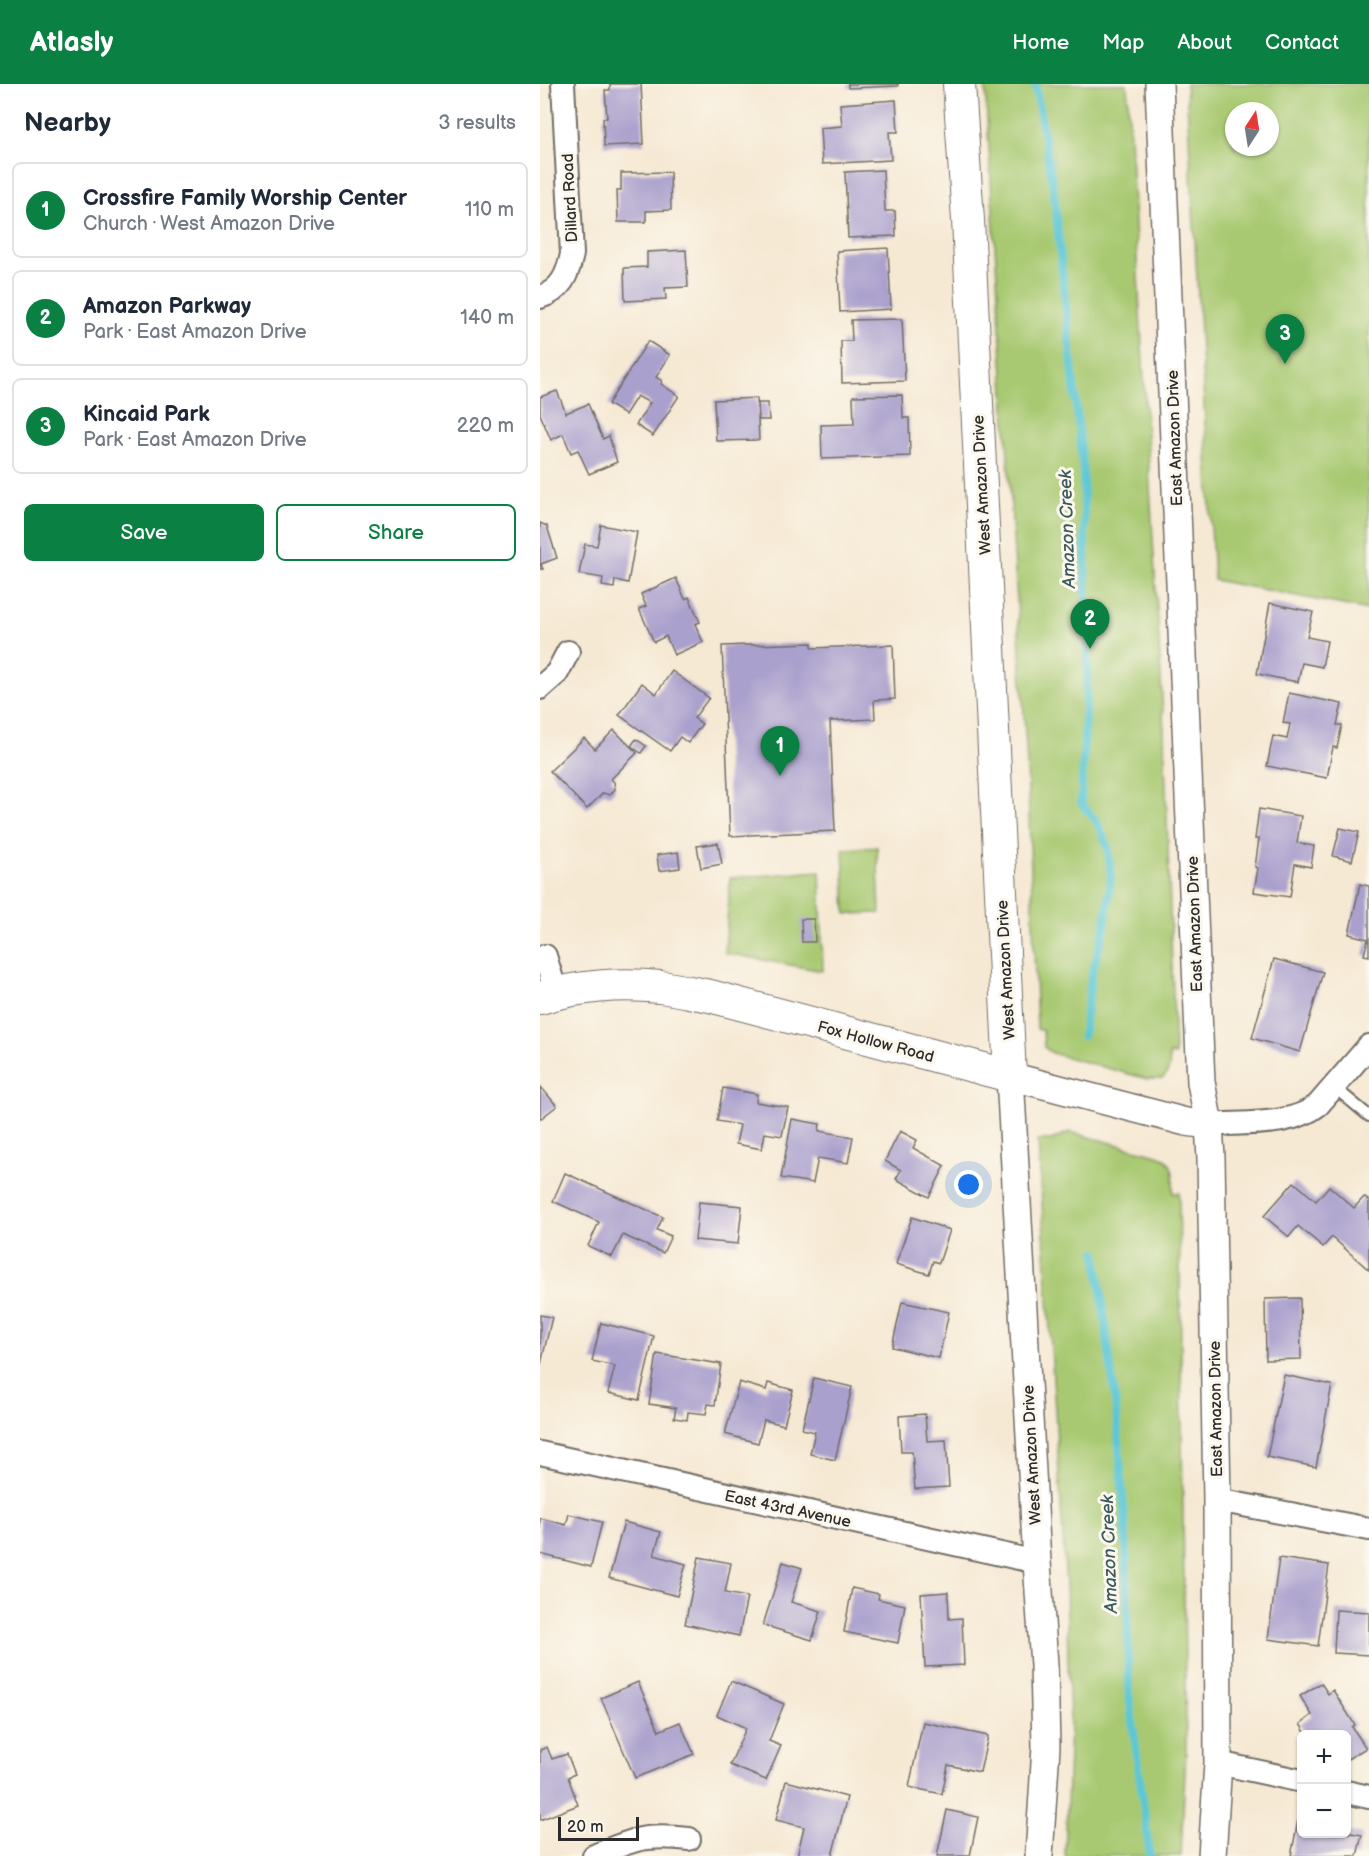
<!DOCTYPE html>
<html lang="en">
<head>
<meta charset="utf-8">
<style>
	:root { --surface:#fff; --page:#f6f6f7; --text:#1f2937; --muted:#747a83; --line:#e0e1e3; --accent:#0b8043 }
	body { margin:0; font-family:"Balsamiq Sans",sans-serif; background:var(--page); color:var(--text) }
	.controls { position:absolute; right:18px; bottom:18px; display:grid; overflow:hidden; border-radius:9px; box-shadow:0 2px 4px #0004 }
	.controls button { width:54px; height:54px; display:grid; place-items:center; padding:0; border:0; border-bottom:2px solid var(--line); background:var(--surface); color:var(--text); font:30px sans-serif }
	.compass { position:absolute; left:685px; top:18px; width:54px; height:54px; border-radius:50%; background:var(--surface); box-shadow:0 2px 4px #0004; rotate:12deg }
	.scale { position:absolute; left:18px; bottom:15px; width:81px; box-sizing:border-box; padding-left:6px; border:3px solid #2b2b2b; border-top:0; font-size:16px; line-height:21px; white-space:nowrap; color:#2b2b2b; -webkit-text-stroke:4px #fbf7ec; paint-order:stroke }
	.you { position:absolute; left:429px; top:1101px; width:21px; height:21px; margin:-15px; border:4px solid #fff; border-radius:50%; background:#1a73e8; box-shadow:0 0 0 9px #1a73e833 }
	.badge { display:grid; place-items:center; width:39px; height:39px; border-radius:50%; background:var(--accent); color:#fff; font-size:20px; font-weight:700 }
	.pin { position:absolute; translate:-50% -50px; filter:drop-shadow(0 2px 3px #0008) }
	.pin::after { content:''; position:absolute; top:32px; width:21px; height:18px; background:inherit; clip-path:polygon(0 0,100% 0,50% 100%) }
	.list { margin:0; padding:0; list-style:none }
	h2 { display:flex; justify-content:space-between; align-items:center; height:78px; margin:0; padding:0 24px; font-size:26px }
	h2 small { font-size:20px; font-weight:400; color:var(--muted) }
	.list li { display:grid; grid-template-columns:39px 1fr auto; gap:18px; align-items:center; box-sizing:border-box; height:96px; margin:0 12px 12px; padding:0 12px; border:2px solid var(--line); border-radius:9px }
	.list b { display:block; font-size:22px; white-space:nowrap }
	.list p { margin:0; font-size:20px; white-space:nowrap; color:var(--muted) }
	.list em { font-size:20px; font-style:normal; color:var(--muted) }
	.actions { display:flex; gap:12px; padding:18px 24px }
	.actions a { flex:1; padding:14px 0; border:2px solid var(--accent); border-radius:9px; text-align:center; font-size:21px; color:var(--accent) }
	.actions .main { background:var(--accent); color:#fff }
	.map { position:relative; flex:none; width:829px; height:1772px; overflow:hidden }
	header { display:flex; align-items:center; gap:36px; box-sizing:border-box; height:84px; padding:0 30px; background:var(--accent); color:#fff }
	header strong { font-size:28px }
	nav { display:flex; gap:33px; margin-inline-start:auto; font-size:21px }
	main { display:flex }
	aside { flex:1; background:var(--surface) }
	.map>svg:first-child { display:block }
</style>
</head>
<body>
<header>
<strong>Atlasly</strong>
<nav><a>Home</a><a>Map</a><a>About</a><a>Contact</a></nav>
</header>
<main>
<aside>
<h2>Nearby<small>3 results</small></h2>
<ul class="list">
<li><span class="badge">1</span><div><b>Crossfire Family Worship Center</b><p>Church · West Amazon Drive</p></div><em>110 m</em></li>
<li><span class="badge">2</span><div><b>Amazon Parkway</b><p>Park · East Amazon Drive</p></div><em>140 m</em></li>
<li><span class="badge">3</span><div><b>Kincaid Park</b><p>Park · East Amazon Drive</p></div><em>220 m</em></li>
</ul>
<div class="actions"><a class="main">Save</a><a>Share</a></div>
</aside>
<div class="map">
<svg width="829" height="1772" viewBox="0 0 829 1772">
	<rect width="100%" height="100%" fill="#fbf7ec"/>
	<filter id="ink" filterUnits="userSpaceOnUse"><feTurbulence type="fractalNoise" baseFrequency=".0167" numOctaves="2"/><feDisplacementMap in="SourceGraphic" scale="12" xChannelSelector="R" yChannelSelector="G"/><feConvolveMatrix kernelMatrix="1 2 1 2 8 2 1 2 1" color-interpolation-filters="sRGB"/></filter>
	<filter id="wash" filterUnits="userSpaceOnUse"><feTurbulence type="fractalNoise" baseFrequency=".008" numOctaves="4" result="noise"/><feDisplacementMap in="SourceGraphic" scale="24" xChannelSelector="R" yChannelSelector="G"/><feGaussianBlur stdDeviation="1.35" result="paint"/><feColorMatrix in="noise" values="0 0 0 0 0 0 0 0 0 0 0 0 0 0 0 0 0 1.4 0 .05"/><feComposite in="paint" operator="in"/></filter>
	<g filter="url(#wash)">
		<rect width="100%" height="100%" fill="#f6e9d4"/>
		<g fill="#a8c971" stroke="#6a7a4e" stroke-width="1.5" fill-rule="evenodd">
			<path d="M 445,0 L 587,0 L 624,647 L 635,971 L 629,970 C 630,980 630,988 622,995 L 607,995 L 512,969 L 504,963 L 503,947 L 497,945 L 487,680 Z"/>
			<path d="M 646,0 L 829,0 L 829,526 L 674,496 ZM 694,27 L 730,27 L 730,63 L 694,63 Z"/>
			<polygon points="337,763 340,829 306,830 303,765"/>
			<polygon points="280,787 283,887 185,869 190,794"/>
			<path d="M 530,1048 L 621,1072 C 636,1080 633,1094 633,1109 L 639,1109 L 646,1667 L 641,1772 L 525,1772 L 530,1642 L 526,1501 L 498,1056 L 511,1056 Z"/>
		</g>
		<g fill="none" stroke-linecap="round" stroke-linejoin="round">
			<g stroke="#5cc7d6" stroke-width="8">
				<polyline points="495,0 514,110 543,386 548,575 541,719 557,738 568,763 571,793 565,842 552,889 543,952"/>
				<polyline points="556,1168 575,1314 586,1449 589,1611 610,1772"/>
			</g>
		</g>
		<g id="blocks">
			<g fill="#aaa0cd">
				<polygon points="70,0 101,0 104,60 64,62 63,34 67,34 65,6 70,6"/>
				<polygon points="308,0 358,0 358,2 308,4"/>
				<polygon points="356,16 358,48 349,48 351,76 282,80 280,44 302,42 300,20"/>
				<polygon points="343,86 345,127 355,127 356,152 308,154 305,88"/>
				<polygon points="130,88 131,126 106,127 106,138 78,138 77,106 81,106 81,89"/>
				<polygon points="348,164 351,225 300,228 297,167"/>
				<polygon points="146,166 148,203 125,204 126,215 85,217 84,184 107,183 107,168"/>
				<polygon points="362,235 365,297 302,299 301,257 312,257 311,236"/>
				<polygon points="108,257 130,271 116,293 122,297 121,300 139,312 113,352 96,341 110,319 97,312 85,331 68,320"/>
				<polygon points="17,307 26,329 48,320 63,355 69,352 77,378 49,390 38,366 31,369 23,350 11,356 0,330 0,313"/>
				<polygon points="362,311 363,334 369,334 370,372 282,375 281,341 314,340 313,312"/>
				<polygon points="217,314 219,356 176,357 174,316"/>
				<polygon points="218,319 228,319 229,336 219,336"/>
				<polygon points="0,439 7,442 17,474 1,480 3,485 0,485"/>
				<polygon points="61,441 97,448 88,499 75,496 74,504 62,502 63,494 39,490 45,460 57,462"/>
				<polygon points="136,494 145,515 149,513 160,538 155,540 163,558 134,571 126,552 114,558 99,525 106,522 101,510"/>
				<polygon points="730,519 773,528 767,553 787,557 782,583 762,579 758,598 717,590"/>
				<polygon points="272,559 272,564 353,561 355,615 334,616 335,635 290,637 295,747 190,752 182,562"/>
				<polygon points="132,587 169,614 154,634 162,640 148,659 140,653 130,667 79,631 102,599 116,610"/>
				<polygon points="749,609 802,620 797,641 802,641 797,664 793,663 787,694 727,682 733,652 747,655 750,640 743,639"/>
				<polygon points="74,646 97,669 71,695 74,698 75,705 70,711 63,709 47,725 10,687 44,654 55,665"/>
				<polygon points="96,655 106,662 101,669 91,662"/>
				<polygon points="719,725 761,732 757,759 774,762 771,783 755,780 750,813 714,808 718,784 715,783 719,755 715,755"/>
				<polygon points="800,744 819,748 812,777 793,772"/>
				<polygon points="178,759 182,780 161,784 157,762"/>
				<polygon points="138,768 140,784 119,787 117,771"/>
				<polygon points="820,800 829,802 829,872 824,871 828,855 809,850"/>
				<polygon points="261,835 274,835 275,858 262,858"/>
				<polygon points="734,875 783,888 760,968 712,954"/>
				<polygon points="0,1002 17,1022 0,1035"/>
				<polygon points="183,1004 217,1010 216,1018 248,1023 242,1052 225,1049 222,1065 196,1060 200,1041 177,1037"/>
				<polygon points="252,1035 280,1040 279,1047 313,1053 308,1079 278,1074 273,1099 241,1094"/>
				<polygon points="360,1047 377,1056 373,1064 405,1082 389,1113 356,1095 361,1086 345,1077"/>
				<polygon points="25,1089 123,1133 117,1146 131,1152 123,1169 83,1151 72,1173 48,1162 59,1138 13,1117"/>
				<polygon points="754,1098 776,1117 789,1102 814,1124 824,1113 829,1117 829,1186 792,1153 783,1163 758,1142 749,1153 724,1132"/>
				<polygon points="159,1118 202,1122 198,1160 155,1156"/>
				<polygon points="372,1133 410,1146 399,1179 393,1177 389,1190 356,1180"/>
				<polygon points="760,1214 761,1275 726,1276 725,1215"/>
				<polygon points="362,1218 409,1228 399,1274 352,1263"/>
				<polygon points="0,1231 12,1233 1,1280 0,1280"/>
				<polygon points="61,1239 114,1252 99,1316 68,1309 75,1282 52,1277"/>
				<polygon points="117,1270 181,1280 175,1321 168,1320 166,1330 148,1328 147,1336 134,1334 136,1324 109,1320"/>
				<polygon points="744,1291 792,1301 776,1383 727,1373"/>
				<polygon points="274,1294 312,1303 295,1376 270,1370 275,1348 262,1345"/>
				<polygon points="199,1298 226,1306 228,1299 253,1306 244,1341 224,1336 218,1359 185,1350"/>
				<polygon points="385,1330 387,1357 406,1356 409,1403 375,1405 372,1368 361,1368 359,1332"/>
				<polygon points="29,1430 62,1438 51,1483 0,1470 0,1434 26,1441"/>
				<polygon points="84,1438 121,1448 114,1471 146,1480 137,1512 69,1494"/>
				<polygon points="159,1473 191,1479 185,1509 207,1513 199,1552 145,1540"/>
				<polygon points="739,1474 789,1481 778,1562 728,1555"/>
				<polygon points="243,1478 262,1484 251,1518 281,1527 272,1556 223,1541"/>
				<polygon points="312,1504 339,1510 338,1515 365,1521 358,1559 304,1548"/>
				<polygon points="408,1508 409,1535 422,1534 424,1581 385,1583 381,1510"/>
				<polygon points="796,1526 829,1528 829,1571 794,1569"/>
				<polygon points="191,1597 244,1620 229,1657 241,1662 226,1696 190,1681 206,1644 177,1631"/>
				<polygon points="98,1598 119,1647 140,1638 154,1670 95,1694 61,1614"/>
				<polygon points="781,1599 788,1610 793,1606 815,1641 812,1643 826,1664 806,1676 806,1650 766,1650 760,1640 772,1631 760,1612"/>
				<polygon points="383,1638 448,1652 440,1688 408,1681 402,1710 369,1703"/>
				<polygon points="7,1663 12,1675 27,1670 35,1690 28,1693 38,1721 0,1736 0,1666"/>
				<polygon points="246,1697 307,1713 292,1772 257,1772 264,1743 236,1736"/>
				<polygon points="407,1726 438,1733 430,1772 397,1772"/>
				<polygon points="758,1737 762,1737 762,1750 806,1750 806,1748 822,1751 817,1772 751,1772"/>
			</g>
		</g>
	</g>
	<g filter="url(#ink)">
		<use href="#blocks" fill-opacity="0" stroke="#726e66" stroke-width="1.5"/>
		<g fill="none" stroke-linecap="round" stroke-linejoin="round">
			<g stroke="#726e66" stroke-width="14">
				<polyline id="service" points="794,1003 829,1032"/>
			</g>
			<g stroke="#726e66" stroke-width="26">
				<g id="minor">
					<path d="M 0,213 C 21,207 28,190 32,170 L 23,0"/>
					<polyline points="0,604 17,589 28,568"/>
					<polyline points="5,872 16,909"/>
					<path d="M 669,1041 C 703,1038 751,1043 778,1021 L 829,962"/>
					<polyline points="0,1369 497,1478"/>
					<polyline points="677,1416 829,1445"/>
					<polyline points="678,1679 762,1697"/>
					<polyline points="806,1708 829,1713"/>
					<path d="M 54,1772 C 93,1755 105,1750 149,1755"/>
				</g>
			</g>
			<g stroke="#726e66" stroke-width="30">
				<g id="tertiary">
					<polyline points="619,0 661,998 669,1041 671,1074 677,1416 678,1679 672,1772"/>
					<polyline points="499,1772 506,1663 504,1581 497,1478 470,992 646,1038 669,1041"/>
				</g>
			</g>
			<g stroke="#726e66" stroke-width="34">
				<path id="secondary" d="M 0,914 C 37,902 81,899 120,903 C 136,905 153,909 170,912 L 470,992 L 428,136 L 419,0"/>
			</g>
			<use href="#service" stroke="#fff" stroke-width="10"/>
			<use href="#minor" stroke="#fff" stroke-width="22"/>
			<use href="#tertiary" stroke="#fff" stroke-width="27"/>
			<use href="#secondary" stroke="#fff" stroke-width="32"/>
		</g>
	</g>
	<g text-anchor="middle" stroke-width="6" stroke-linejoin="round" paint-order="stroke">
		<g font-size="16" fill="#2b2b2b" stroke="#fbf7ec">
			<text transform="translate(29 114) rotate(-93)" y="6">Dillard Road</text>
			<text transform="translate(634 354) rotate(-92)" y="6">East Amazon Drive</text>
			<text transform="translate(441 401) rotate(-93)" y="6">West Amazon Drive</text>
			<text transform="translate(654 840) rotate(-92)" y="6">East Amazon Drive</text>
			<text transform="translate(465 886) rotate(-93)" y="6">West Amazon Drive</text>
			<text transform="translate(336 957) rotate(15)" y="6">Fox Hollow Road</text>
			<text transform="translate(675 1325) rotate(-91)" y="6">East Amazon Drive</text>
			<text transform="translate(491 1371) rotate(-93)" y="6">West Amazon Drive</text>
			<text transform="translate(248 1424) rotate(12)" y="6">East 43rd Avenue</text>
		</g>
		<g font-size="18" font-style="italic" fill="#3a5a5e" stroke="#fbf7ec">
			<text transform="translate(527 445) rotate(-92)" y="6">Amazon Creek</text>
			<text transform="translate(569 1470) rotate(-92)" y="6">Amazon Creek</text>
		</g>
	</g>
</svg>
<div class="controls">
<button>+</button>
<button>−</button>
</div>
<svg class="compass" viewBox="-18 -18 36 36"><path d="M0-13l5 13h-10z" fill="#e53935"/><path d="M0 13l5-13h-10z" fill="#747a83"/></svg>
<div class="scale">20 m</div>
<div class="you"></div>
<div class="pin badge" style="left:240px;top:692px">1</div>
<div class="pin badge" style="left:550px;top:565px">2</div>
<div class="pin badge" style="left:745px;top:280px">3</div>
</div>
</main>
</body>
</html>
